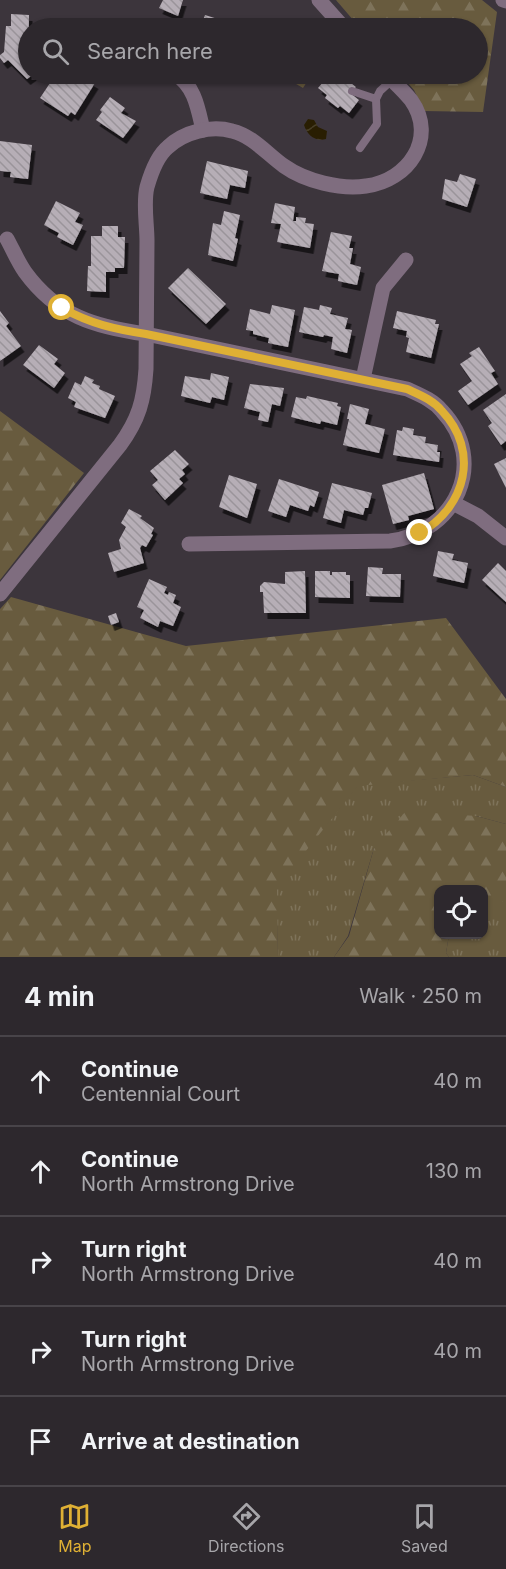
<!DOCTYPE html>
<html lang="en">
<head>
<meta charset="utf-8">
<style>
	:root { --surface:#2d282d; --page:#353035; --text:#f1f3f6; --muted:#a7a6aa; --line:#484449; --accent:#dfb034 }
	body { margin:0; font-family:Inter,sans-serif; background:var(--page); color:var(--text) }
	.controls { position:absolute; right:18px; bottom:18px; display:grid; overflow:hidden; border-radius:12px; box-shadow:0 2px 4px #0004 }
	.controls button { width:54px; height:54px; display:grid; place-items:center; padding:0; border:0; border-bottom:2px solid var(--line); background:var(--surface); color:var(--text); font:30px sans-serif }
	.stop { position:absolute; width:18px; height:18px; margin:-14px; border:4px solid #dfb034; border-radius:50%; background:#fff }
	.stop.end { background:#dfb034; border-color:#fff; box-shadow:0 2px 6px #0008 }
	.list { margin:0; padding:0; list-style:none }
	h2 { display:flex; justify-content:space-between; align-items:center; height:78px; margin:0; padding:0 24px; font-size:26px }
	h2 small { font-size:20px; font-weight:400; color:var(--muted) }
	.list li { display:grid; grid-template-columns:39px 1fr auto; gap:18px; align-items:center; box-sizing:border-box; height:90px; padding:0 24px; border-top:2px solid var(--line) }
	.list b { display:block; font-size:22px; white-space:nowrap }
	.list p { margin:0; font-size:20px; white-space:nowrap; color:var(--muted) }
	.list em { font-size:20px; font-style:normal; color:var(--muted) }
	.icon { flex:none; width:33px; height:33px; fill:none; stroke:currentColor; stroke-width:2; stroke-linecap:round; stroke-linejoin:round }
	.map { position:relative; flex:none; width:506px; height:957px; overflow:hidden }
	.search { position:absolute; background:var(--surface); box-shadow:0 2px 4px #0004; left:18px; right:18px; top:18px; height:66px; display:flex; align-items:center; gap:15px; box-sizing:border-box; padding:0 21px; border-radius:33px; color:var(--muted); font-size:22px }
	.sheet { height:528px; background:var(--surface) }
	nav { display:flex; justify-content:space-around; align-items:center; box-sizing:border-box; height:84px; border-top:2px solid var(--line); background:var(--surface); font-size:16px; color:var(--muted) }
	nav a { display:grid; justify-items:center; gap:3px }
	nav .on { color:var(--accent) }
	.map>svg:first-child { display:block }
</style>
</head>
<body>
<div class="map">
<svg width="506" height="957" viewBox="0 0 506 957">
	<defs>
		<pattern id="grass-tufts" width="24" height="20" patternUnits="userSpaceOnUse" patternTransform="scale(1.5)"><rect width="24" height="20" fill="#685b3e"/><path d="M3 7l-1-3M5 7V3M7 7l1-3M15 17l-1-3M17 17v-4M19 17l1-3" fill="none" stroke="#7e735a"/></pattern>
		<pattern id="forest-firs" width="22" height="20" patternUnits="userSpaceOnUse" patternTransform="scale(1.5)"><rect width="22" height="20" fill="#685b3e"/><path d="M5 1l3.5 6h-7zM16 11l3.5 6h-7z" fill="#7e735a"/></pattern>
		<pattern id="water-waves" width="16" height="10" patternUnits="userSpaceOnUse" patternTransform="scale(1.5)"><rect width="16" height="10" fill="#291e02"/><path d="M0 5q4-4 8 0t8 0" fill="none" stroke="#483f27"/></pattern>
		<pattern id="building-back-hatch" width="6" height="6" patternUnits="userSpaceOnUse" patternTransform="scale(1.5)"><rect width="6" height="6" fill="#b6aeb6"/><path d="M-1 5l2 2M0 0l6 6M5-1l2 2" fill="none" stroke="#9a949a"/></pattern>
		<filter id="shadow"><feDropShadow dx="3.5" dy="6" stdDeviation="0" flood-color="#0009"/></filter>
	</defs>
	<rect width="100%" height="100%" fill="#3c353c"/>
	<g fill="url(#grass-tufts)">
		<polygon points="473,775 506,787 506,824 476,816 374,848 348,936 334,957 278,957 276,887 358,785"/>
		<polygon points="484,902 506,902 506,957 449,957 446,953 449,935 484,934"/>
	</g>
	<g fill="url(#forest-firs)">
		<polygon points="336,0 482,0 497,12 483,112 424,111 414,90 400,74 478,74 478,28 360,28"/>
		<polygon points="0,411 84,473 0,580"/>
		<polygon points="11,597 186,646 446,618 506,699 506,787 473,775 358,786 277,887 278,957 0,957 0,609"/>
		<polygon points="406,811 476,816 506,824 506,902 484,902 484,890 438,890 438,934 449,935 446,953 449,957 334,957 349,936 374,848"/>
	</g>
	<polygon fill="#685b3e" points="279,74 312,74 303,88"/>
	<path fill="url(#water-waves)" d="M 308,119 L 314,120 L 318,127 L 327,131 L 326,139 C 315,142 307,135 304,125 Z"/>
	<g fill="url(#building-back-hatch)" filter="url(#shadow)">
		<polygon points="163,0 183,0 178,16 159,8"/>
		<polygon points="11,14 29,15 28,74 34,74 27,79 8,60 4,63 0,58 0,55 4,52 6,26 11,26"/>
		<polygon points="205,15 237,25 236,28 200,28"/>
		<polygon points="56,74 66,74 72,77 74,74 80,74 95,83 75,115 71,112 68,116 40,98"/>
		<polygon points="328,76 337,83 342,76 356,87 350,93 359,100 349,113 340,106 338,108 325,98 327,95 318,88"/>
		<polygon points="110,97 125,108 121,113 136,121 123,138 96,120 102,112 100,110"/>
		<polygon points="0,141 32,145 28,179 10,177 11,172 0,171"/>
		<polygon points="207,161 248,171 245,188 230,185 227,199 200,193"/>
		<polygon points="460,174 476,179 467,207 442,199 445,179 457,182"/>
		<polygon points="56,201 80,213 75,222 83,225 73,245 57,237 59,233 44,225"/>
		<polygon points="275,203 295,207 293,221 296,221 296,217 306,218 305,223 314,224 310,248 277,242 281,224 271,223"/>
		<polygon points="224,211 240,215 235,238 238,239 233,261 208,255 213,223 221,225"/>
		<polygon points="102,226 118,226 118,237 125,237 124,268 115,268 115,272 106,272 106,292 87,291 88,266 91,266 91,236 102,236"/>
		<polygon points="331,232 352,236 349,248 353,248 350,264 361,267 357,285 338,281 339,274 322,271"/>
		<polygon points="188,268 226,304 206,324 168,288"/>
		<polygon points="272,305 295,310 288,347 268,343 269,338 253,334 253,331 246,330 250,309 270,314"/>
		<polygon points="320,305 332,308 330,314 348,318 345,329 352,330 347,353 331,349 333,337 324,335 323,337 299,332 304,307 319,310"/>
		<polygon points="0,311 9,323 6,326 21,346 0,361"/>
		<polygon points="397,311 436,320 435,324 439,324 431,358 406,352 409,338 406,337 407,331 393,328"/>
		<polygon points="39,345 58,359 54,364 65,373 54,388 23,365"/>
		<polygon points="479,347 495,371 491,373 498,384 468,405 458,391 472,381 460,364 472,356 469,353"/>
		<polygon points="211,373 229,377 224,400 212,397 210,403 181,396 185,376 210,380"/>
		<polygon points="85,376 94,380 92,383 100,386 99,389 115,396 105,418 74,407 76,402 68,398 75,382 81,385"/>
		<polygon points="250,384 284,388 280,406 272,404 268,422 258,420 260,412 244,408"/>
		<polygon points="506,394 506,441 501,445 488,426 492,423 483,410"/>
		<polygon points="307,396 338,403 337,406 341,407 337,425 321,421 320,424 291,417 296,397 306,399"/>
		<polygon points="350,404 369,409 365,424 385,429 379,453 343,445 349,419 347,419"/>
		<polygon points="403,427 414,429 413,435 426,437 425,443 438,445 437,452 440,452 439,462 393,455 397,430 402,431"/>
		<polygon points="175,450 189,464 182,470 185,474 179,479 183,483 165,500 152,485 158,480 150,471"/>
		<polygon points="506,458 506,488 494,464"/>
		<polygon points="424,473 434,509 408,516 409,520 393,524 382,485"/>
		<polygon points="229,475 257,484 247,518 219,507"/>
		<polygon points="279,479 319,492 314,507 310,505 308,511 290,505 286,517 268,511"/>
		<polygon points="332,483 372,493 368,508 365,508 363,515 344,510 341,523 323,518"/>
		<polygon points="129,509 142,516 140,518 154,528 151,534 153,535 146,547 142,545 140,548 144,563 114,572 108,553 121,549 119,540 126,527 121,523"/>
		<polygon points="438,551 454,554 452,560 468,563 464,583 433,576"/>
		<polygon points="498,563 506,571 506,602 482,580"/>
		<polygon points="368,567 383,568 382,574 401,574 400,597 366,596"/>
		<polygon points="305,571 306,613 264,613 263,592 260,592 260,586 264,582 285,584 285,572"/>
		<polygon points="315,571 330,571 330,575 332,575 332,572 346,572 346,575 350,575 350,598 315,597"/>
		<polygon points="149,579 167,587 164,593 168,595 169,592 176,595 173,603 181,607 173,626 160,621 158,627 140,618 144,610 137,607"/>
		<polygon points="116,613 119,622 111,625 108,616"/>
	</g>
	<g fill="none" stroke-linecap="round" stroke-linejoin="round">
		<g stroke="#7f6d7f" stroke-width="8">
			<polyline points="334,74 339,80"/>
			<polyline points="352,91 376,99"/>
			<polyline points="360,148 377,124 376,99 380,91 392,80"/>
		</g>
		<g stroke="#7f6d7f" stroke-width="15">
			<polyline points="319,0 344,28"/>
			<polyline points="503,0 506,1"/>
			<path d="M 175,74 C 195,86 198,109 203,130"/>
			<path d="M 7,239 C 13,250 18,262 25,272 C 57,316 95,327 146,334 L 407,389 C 420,395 433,400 442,411 C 489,461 456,533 390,541 L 189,544"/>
			<polyline points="363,379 383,288 406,260"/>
			<polyline points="453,503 478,516 506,538"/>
			<path d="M 0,594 L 120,445 C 139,419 144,400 146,369 C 146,326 147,284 147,241 C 147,224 143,203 147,187 C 151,173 157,156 168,147 C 184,132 211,125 232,131 C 253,136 267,154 284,166 C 305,181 341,190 366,186 C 408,181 438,138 411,100 C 404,91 394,82 386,74"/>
		</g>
	</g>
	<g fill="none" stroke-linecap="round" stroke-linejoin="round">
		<path stroke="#dfb034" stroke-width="8" d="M 62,308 C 91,324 114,329 146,334 L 407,389 C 420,395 433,400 442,411 C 480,451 466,507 420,533"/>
	</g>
</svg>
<div class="controls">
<button><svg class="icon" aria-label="locate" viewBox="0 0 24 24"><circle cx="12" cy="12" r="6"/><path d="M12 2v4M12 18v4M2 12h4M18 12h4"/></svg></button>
</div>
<div class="stop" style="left:62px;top:308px"></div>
<div class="stop end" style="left:420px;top:533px"></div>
<div class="search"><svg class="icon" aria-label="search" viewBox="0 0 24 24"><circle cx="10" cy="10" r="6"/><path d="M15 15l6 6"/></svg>Search here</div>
</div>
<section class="sheet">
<h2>4 min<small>Walk · 250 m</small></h2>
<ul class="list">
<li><svg class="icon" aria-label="ahead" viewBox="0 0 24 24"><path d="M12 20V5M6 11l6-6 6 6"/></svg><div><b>Continue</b><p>Centennial Court</p></div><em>40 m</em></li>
<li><svg class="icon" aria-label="ahead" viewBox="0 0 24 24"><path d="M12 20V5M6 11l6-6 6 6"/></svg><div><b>Continue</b><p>North Armstrong Drive</p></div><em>130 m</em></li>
<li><svg class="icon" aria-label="right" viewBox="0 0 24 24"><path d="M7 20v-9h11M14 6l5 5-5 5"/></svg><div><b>Turn right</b><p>North Armstrong Drive</p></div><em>40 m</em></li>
<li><svg class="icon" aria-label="right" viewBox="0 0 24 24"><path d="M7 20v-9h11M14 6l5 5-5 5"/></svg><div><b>Turn right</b><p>North Armstrong Drive</p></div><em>40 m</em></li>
<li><svg class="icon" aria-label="arrive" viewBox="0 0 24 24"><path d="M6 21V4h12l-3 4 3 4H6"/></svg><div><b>Arrive at destination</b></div></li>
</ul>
</section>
<nav>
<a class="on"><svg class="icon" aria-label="map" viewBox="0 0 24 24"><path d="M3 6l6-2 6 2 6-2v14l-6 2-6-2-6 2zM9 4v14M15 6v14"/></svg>Map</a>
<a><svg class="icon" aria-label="directions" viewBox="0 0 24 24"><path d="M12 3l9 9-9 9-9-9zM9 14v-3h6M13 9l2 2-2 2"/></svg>Directions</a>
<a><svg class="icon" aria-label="saved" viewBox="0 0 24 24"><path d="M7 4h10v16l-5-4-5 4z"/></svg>Saved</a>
</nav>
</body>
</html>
